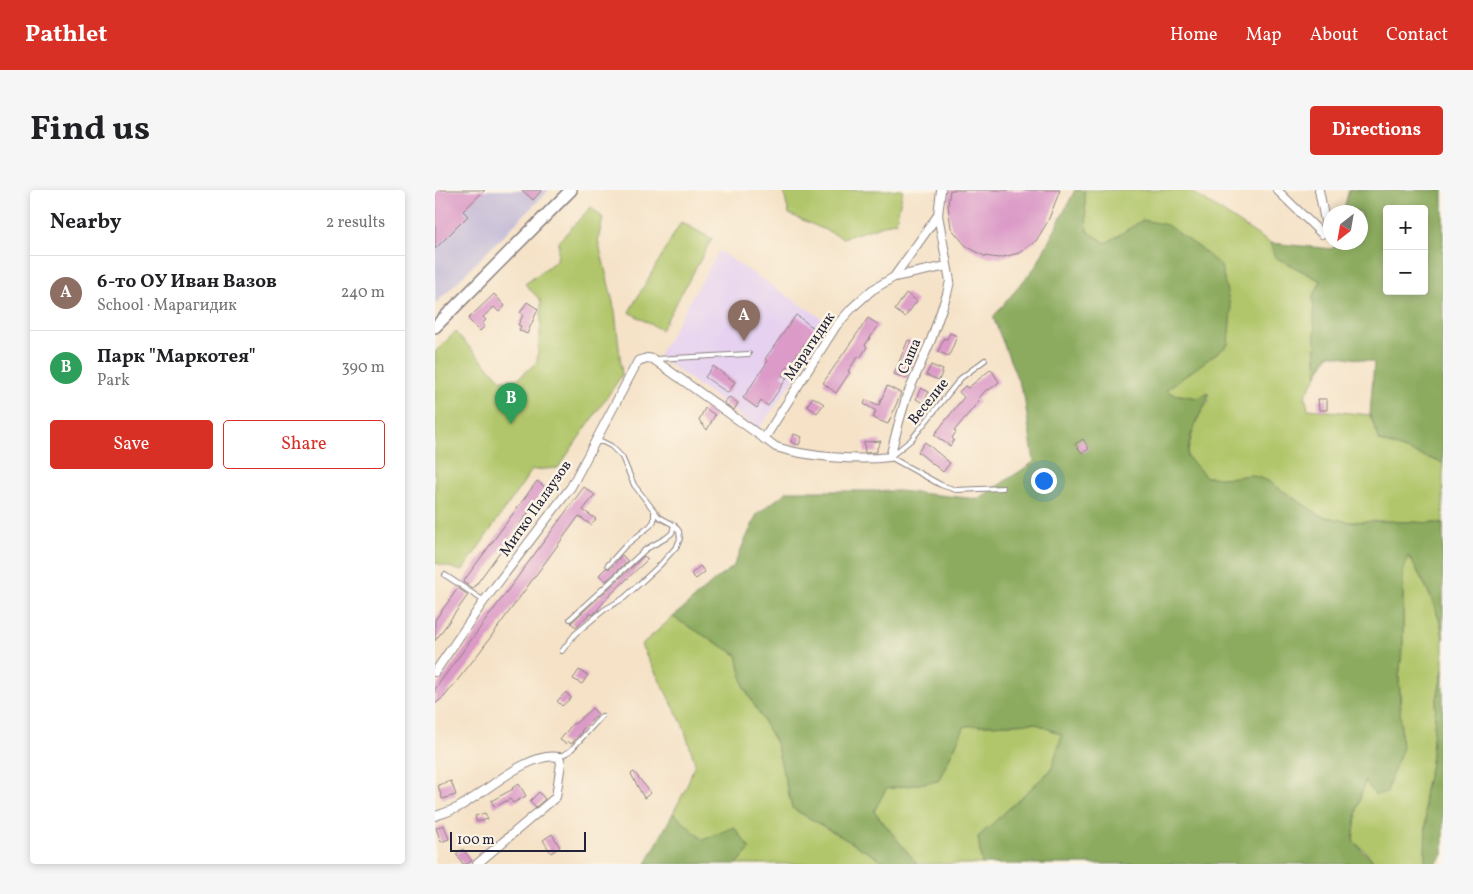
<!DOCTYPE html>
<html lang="en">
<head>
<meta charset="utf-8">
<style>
	:root { --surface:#fff; --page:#f6f6f6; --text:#202124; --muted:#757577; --line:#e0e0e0; --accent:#d93025 }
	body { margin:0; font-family:Vollkorn,serif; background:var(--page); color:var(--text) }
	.controls { position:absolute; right:15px; top:15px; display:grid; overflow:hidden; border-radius:5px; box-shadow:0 2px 8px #0003 }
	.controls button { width:45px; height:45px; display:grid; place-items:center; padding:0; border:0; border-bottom:1px solid var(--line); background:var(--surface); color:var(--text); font:25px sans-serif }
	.compass { position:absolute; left:888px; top:15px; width:45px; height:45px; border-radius:50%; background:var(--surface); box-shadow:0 2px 8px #0003; rotate:211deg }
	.scale { position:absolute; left:15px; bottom:12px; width:136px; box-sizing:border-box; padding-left:5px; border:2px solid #22223b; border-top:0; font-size:14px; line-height:18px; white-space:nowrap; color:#22223b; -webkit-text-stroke:4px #fcf5e5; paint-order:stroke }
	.you { position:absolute; left:608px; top:290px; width:18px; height:18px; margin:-12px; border:4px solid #fff; border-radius:50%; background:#1a73e8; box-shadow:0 0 0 8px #1a73e833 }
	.badge { display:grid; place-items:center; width:32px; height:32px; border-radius:50%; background:var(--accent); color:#fff; font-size:16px; font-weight:700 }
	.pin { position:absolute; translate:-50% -41px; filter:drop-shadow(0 1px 2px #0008) }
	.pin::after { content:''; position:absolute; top:26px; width:18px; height:15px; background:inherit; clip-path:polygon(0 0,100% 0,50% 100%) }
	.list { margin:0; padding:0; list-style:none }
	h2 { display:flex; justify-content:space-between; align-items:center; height:65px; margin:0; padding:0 20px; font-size:21px }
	h2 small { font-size:16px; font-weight:400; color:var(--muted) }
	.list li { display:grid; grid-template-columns:32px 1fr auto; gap:15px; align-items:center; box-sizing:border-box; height:75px; padding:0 20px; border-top:1px solid var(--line) }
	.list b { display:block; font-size:19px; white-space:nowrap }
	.list p { margin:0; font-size:16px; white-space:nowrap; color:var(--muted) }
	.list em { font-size:16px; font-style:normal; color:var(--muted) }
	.actions { display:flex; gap:10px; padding:15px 20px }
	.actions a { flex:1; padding:11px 0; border:1px solid var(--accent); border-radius:5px; text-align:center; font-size:18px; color:var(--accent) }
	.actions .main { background:var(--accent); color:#fff }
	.map { position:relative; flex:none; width:1008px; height:674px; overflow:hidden; border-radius:5px }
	header { display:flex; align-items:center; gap:30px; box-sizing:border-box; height:70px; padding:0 25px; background:var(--accent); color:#fff }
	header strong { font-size:24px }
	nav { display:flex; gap:28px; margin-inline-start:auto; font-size:18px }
	.intro { display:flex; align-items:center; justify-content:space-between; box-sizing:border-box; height:120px; padding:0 30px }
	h1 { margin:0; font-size:35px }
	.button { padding:12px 22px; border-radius:5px; background:var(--accent); color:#fff; font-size:18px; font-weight:700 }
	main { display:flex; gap:30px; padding:0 30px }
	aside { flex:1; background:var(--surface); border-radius:5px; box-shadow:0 2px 8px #0003 }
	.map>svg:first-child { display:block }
</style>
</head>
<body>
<header>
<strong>Pathlet</strong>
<nav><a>Home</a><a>Map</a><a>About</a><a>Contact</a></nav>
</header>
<div class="intro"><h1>Find us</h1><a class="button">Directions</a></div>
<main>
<aside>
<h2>Nearby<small>2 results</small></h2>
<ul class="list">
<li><span class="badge" style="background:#8d6e63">A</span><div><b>6-то ОУ Иван Вазов</b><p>School · Марагидик</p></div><em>240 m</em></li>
<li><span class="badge" style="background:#2e9e5b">B</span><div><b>Парк &quot;Маркотея&quot;</b><p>Park</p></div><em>390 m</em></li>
</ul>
<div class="actions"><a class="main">Save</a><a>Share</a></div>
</aside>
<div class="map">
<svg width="1008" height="674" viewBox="0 0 1008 674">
	<rect width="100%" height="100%" fill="#fcf5e5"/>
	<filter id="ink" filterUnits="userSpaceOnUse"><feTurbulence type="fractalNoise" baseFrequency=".02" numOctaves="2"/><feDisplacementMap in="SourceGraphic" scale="10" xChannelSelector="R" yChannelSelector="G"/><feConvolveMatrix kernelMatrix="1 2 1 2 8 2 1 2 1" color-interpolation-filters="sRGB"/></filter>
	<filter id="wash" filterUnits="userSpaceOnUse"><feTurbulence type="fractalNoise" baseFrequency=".0096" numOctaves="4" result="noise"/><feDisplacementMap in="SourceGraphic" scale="20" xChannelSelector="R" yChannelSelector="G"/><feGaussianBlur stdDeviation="1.12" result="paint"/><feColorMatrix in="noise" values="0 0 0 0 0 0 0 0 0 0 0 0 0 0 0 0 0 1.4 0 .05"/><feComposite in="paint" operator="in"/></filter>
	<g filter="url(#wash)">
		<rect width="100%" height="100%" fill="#f5e2c7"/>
		<polygon fill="#e6d2f0" points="284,61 397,135 324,239 223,166"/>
		<polygon fill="#c8bfd8" points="0,0 114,0 0,114"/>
		<g fill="#b1c66b" stroke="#6a7453">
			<polygon points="348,0 468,0 461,31 408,48 354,24"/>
			<path d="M 649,0 L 754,0 L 835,53 L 840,67 L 886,91 L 878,107 L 882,185 L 870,206 L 873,219 L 935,225 L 945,251 L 1008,273 L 1008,335 L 1001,333 L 949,331 L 914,332 L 886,326 L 833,291 L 816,285 L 794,288 L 771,287 L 752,266 C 756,246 760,229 773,212 L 773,203 L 763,208 L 738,204 L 730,200 L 793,155 L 765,58 L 752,50 L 671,53 L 652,41 Z"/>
			<polygon points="156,17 168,28 163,50 180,121 187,185 123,278 97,280 27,381 0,373 0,162 20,142 66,190 84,188 102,172 106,134 106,111 90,94 122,70 124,51"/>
			<polygon points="246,32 277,49 226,140 194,122"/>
			<polygon points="973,364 993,401 1007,437 1008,449 1008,480 1001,514 996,573 989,605 991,631 990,670 992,674 941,674 930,661 918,651 922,619 930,591 952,602 955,590 966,516 964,488 968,452 968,380"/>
			<polygon points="238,427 302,465 309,497 341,553 357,618 453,674 302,674 315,659 299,637 268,650 238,623 251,598 260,573 248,535 206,455"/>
			<polygon points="600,533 627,545 616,580 543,647 547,674 482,674 439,621 451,599 503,591 530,536"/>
		</g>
		<g fill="#8cab5f" stroke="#57664d" fill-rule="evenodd">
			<path d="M 640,0 L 649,0 L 652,41 L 671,53 L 708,30 L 732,35 L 765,58 L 786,76 L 796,120 L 793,155 L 731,200 L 738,204 L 763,208 L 773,202 C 773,216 762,225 758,239 C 755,247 754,257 752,266 L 771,287 L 794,288 L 816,285 L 833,291 L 886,326 L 914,332 L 949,331 L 1001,333 L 1008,335 L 1008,449 C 1005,420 988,389 973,365 L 968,380 L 968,452 L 964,488 L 967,560 L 955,590 L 952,602 L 940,605 L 930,591 L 922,619 L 918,651 L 941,674 L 547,674 L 543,647 L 616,580 L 627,545 L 600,533 L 530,536 L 503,591 L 451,599 L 439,621 L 482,674 L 453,674 L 357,618 L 341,553 L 309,497 L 302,465 L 238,427 L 281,389 L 298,377 L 322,324 L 353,301 L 463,301 L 543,309 L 599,272 L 589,206 L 558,127 L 601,76 Z"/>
			<path d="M 914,0 L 1008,0 L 1008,273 L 945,251 L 935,225 L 939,172 L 894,164 L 882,185 L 878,107 L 886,91 L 840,67 L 835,53 L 898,59 L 900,53 L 926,52 L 926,22 L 908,22 ZM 952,19 L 989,19 L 989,101 L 952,101 Z"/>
			<polygon points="1008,480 1008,665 1000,674 992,674 990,670 991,631 989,605 996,573 1001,514"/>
			<polygon points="238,623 268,650 299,637 315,659 302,674 211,674"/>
		</g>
		<g id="blocks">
			<g fill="#db9ac7">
				<polygon points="0,0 50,0 28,21 33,26 0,59"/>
				<polygon points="87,0 107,0 98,10"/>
				<polygon points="515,0 625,0 613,31 601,51 584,63 564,68 549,66 531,56 516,38 513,16"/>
				<polygon points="471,103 482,111 470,127 460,120"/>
				<polygon points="59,104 70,116 64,122 59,117 48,127 51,130 47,134 50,136 45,141 33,129"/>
				<polygon points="92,112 103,119 92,144 84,140 86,136 83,135 88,125 85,123"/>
				<polygon points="361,125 380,139 347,185 352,188 333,216 326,211 322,218 308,208 333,171 330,169"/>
				<polygon points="433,128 444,135 430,155 432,157 425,168 423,166 413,181 415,182 401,203 388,193"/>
				<polygon points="515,143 522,146 514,166 503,162 509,148 512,149"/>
				<polygon points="473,150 486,156 472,189 459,184"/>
				<polygon points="496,175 508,180 504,190 491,185"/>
				<polygon points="278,176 300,192 293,203 270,187"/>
				<polygon points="556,179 564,192 554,200 552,199 542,210 544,211 519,241 521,242 517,248 519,250 515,256 499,245 529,207 524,202 530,196 533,198"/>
				<polygon points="452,196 466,203 453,234 438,228 441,221 429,214 431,210 444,215"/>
				<polygon points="486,198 494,202 488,213 481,209"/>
				<polygon points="294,207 303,213 299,220 289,213"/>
				<polygon points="378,207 389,214 382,223 372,216"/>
				<polygon points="883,209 892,209 892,220 884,220"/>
				<polygon points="270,218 280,225 272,240 264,230"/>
				<polygon points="359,244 367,247 364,255 356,252"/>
				<polygon points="648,249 654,259 647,263 640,254"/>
				<polygon points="446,251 442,258 442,262 430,263 429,252"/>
				<polygon points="490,252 515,273 508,282 483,262"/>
				<polygon points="102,291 111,298 38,399 28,392"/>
				<polygon points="149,297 160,305 148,320 161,329 156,335 144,326 44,463 10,506 0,514 0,499"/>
				<polygon points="187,365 193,371 171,391 164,385 171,378 176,378"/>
				<polygon points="209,366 213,369 171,409 160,423 157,425 156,423 141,437 136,433"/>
				<polygon points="265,376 270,382 261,389 256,384"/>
				<polygon points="23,398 33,405 0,451 0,430"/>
				<polygon points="144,480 153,485 147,494 138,489"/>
				<polygon points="131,502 136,508 127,516 122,511"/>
				<polygon points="157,518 163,524 146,541 147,542 136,554 133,551 131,554 125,550 138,533 140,534"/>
				<polygon points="199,582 216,603 209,608 196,584"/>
				<polygon points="16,591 21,605 7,609 3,595"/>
				<polygon points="84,594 91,606 78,613 75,609 60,617 56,611 78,599 77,598"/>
				<polygon points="104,602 110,609 101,617 95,611"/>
				<polygon points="50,623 53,629 42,632 40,626"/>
				<polygon points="9,635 14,649 6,652 1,638"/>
				<polygon points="117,644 125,657 116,663 108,650"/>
				<polygon points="28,659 37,671 32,674 28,674 21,664"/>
			</g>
		</g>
	</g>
	<g filter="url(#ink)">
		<use href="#blocks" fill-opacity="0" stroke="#8c8281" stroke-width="1"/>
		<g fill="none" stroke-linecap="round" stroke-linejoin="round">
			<g stroke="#8c8281" stroke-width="6">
				<g id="lane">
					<polyline points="221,169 314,164"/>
					<polyline points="550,170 526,188 476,250 455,267 506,295 521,300 568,298"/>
					<polyline points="173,375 190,356 215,336 219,331 219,323"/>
					<polyline points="10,385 49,411"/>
					<polyline points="135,429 211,359 231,348 237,343 239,335"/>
					<polyline points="127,461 140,444 169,420 189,408 225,375 242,356 245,349 244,341 239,335 224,327 199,295 187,267 176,256 168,252 161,252"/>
					<polyline points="124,567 135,561 167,526"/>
				</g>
			</g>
			<g stroke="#8c8281" stroke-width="10">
				<g id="street">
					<polyline points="842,0 887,44 891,36 884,0"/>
					<polyline points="459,87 503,25"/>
					<polyline points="329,249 401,136 418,117 437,100 459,87 512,76"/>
					<path d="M 0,482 L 49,411 L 136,297 L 203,171 L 212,168 L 218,169 L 341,257 C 372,267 423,271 455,267 L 464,232 L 471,208 L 496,150 L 512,104 L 515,91 L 503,25 L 506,0"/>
					<path d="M 0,626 C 7,624 15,621 22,618 C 49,604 93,561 124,567 L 126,573 L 121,607 L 42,674"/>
				</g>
			</g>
			<g stroke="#8c8281" stroke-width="14">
				<polyline id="secondary" points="0,137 136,0"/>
			</g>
			<use href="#lane" stroke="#fff" stroke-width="4"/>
			<use href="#street" stroke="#fff" stroke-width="8"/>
			<use href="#secondary" stroke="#fff" stroke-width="11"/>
		</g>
	</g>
	<g text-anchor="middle" stroke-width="5" stroke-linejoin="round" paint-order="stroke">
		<g font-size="15" fill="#22223b" stroke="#fcf5e5">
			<text transform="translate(374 156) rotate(-56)" y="5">Марагидик</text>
			<text transform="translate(474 166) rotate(-67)" y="5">Саша</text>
			<text transform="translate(493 211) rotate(-51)" y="5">Веселие</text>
			<text transform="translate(100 318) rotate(-55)" y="5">Митко Палаузов</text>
		</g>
	</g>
</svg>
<div class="controls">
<button>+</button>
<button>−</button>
</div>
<svg class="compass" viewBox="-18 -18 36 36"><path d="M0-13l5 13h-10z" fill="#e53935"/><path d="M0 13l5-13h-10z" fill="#757577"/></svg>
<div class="scale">100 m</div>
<div class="you"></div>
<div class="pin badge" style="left:309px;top:151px;background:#8d6e63">A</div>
<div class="pin badge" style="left:76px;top:234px;background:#2e9e5b">B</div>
</div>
</main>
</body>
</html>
